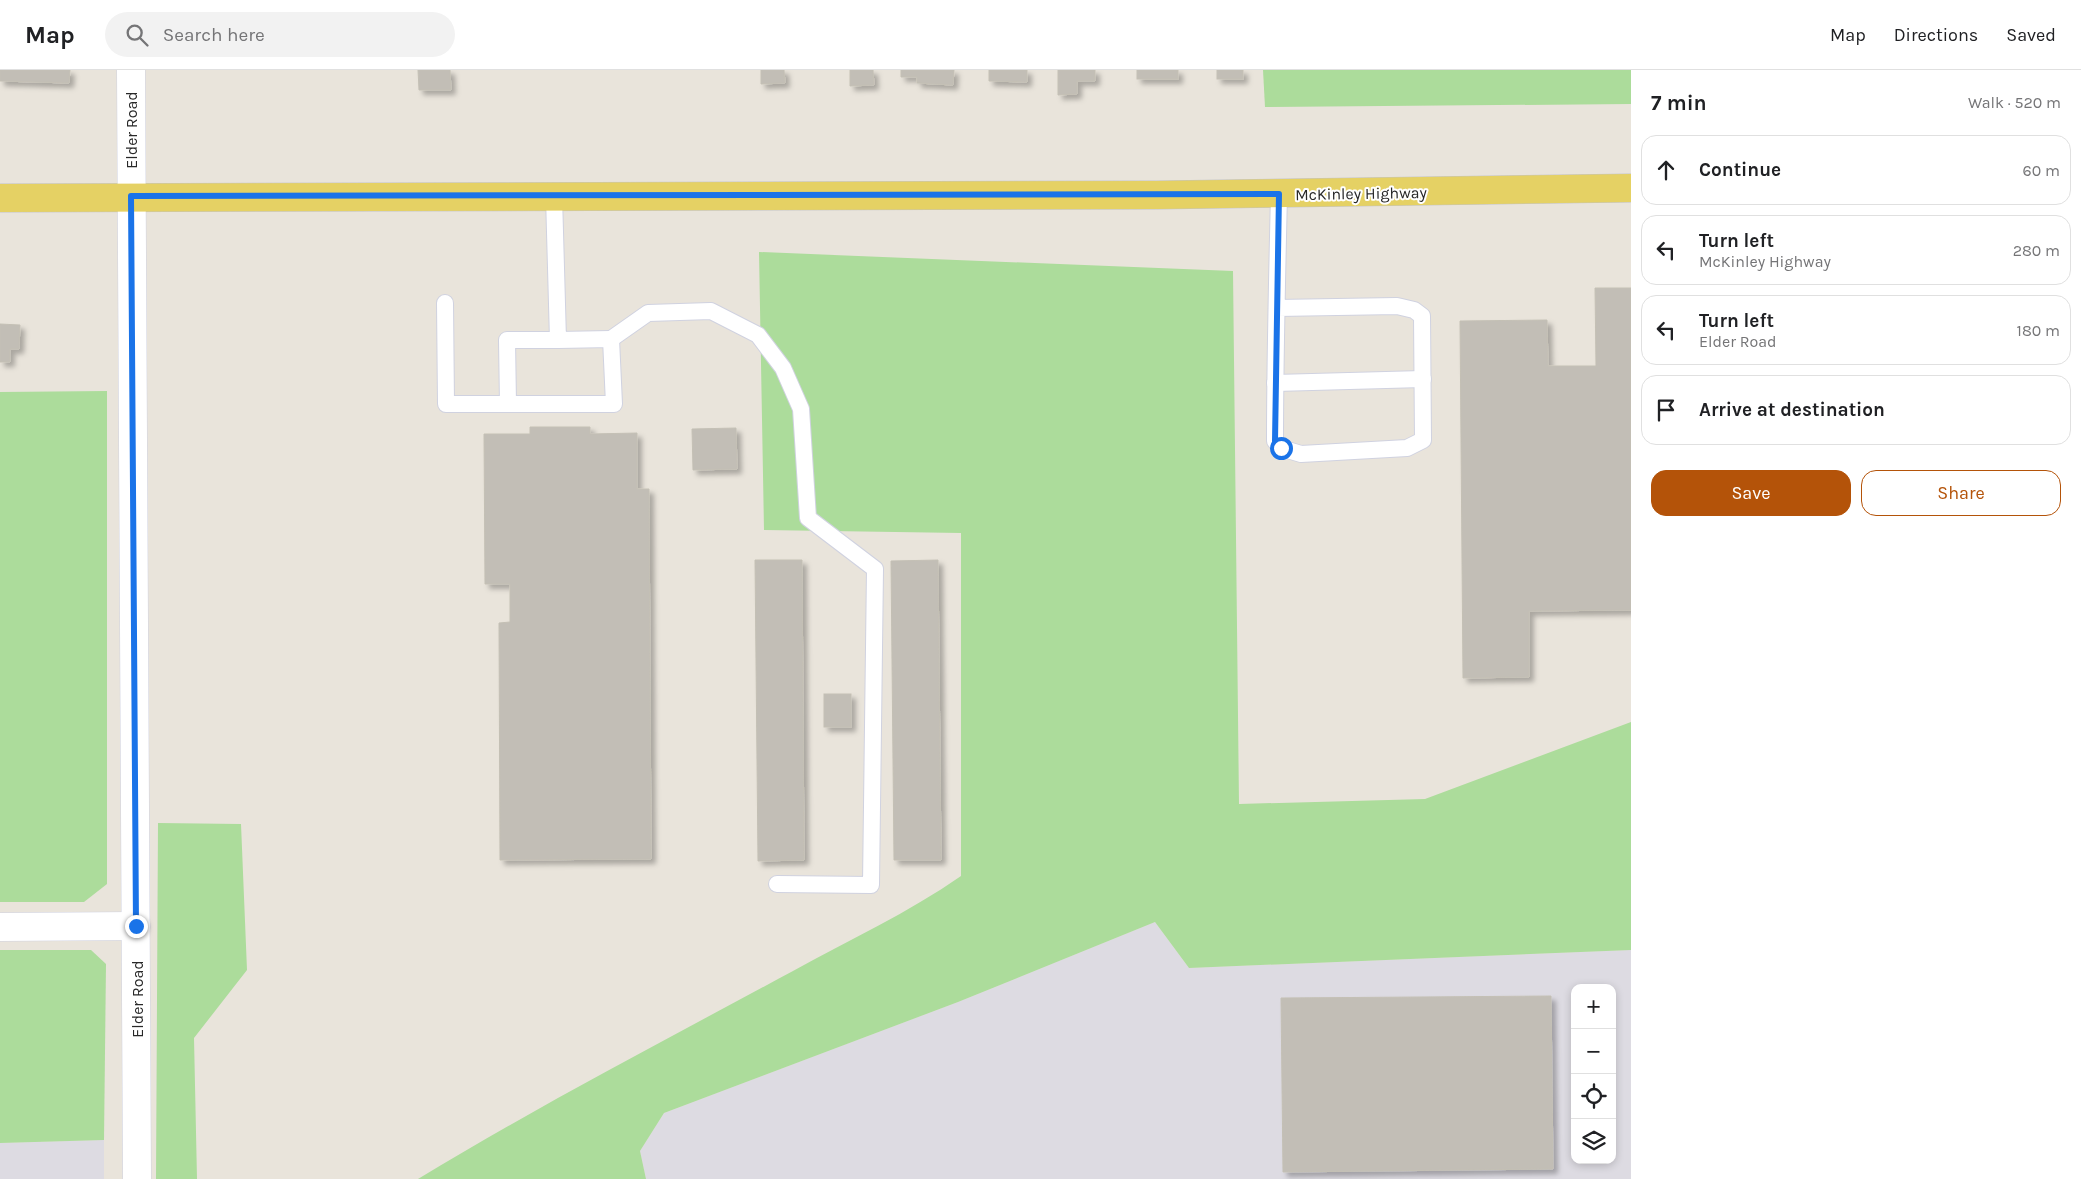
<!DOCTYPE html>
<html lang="en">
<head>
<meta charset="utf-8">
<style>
	:root { --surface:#fff; --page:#f2f2f2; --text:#202124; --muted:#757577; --line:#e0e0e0; --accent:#b45309 }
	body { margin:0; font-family:Karla,sans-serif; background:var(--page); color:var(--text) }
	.controls { position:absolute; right:15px; bottom:15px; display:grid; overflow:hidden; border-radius:10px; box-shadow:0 2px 8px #0003 }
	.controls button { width:45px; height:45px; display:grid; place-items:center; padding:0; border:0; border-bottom:1px solid var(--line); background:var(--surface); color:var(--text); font:25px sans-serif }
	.stop { position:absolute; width:15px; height:15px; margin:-11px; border:4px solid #1a73e8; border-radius:50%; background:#fff }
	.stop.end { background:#1a73e8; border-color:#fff; box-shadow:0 1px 5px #0008 }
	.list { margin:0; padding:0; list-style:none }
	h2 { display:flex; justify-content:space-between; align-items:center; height:65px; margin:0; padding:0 20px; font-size:21px }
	h2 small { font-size:16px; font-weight:400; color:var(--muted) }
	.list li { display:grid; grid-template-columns:32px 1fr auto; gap:15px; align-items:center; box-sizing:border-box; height:70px; margin:0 10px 10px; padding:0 10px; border:1px solid var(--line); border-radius:15px }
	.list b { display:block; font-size:19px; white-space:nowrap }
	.list p { margin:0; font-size:16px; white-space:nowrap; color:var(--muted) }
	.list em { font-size:16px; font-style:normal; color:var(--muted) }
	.actions { display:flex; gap:10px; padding:15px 20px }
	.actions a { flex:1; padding:11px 0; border:1px solid var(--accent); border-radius:15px; text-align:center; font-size:18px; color:var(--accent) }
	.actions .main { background:var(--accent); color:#fff }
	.icon { flex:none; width:28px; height:28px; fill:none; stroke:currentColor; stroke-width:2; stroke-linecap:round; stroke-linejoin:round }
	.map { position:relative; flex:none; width:1631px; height:1109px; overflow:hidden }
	header { display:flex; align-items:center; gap:30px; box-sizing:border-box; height:70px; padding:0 25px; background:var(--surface); border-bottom:1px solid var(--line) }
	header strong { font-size:24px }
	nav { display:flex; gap:28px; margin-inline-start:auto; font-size:18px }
	.search { width:350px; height:45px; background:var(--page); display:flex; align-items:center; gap:12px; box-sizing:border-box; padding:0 18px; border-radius:28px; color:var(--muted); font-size:19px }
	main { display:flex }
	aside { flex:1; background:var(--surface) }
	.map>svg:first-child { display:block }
</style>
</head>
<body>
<header>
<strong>Map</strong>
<div class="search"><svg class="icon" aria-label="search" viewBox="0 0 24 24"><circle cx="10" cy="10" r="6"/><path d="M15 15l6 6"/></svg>Search here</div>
<nav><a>Map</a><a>Directions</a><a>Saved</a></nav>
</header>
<main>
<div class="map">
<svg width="1631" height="1109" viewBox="0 0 1631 1109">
	<defs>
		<filter id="shadow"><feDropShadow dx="4.5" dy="4.5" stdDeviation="2.5" flood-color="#0004"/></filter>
	</defs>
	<rect width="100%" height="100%" fill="#e9e4db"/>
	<g fill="#dddbe2" fill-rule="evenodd">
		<path d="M 1155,852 L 1189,898 L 1631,880 L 1631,1109 L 646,1109 L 640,1081 L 664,1043 L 958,932 ZM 1575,918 L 1612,918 L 1612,1090 L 1575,1090 Z"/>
		<polygon points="104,1070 104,1109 0,1109 0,1073"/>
	</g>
	<g fill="#acdc9b">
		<polygon points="1263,0 1631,0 1631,34 1265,37"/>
		<path d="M 759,182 L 1233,201 L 1239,734 L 1425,729 L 1631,652 L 1631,880 L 1189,898 L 1155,852 L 958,932 L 664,1043 L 640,1081 L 646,1109 L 418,1109 C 540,1035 667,969 793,901 C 849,870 908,843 961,806 L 961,463 L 764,460 Z"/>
		<polygon points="107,321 107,814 84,832 0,832 0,322"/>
		<polygon points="158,753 241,754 247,900 194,968 197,1109 156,1109"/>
		<polygon points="0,880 91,880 106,894 104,1070 0,1073"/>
	</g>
	<g fill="#c2beb6" stroke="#c4c0b5" filter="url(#shadow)">
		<polygon points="0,0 70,0 69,13 0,11"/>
		<polygon points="418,0 450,0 451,20 419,20"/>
		<polygon points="761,0 784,0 785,13 761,14"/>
		<polygon points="850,0 873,0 874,15 850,16"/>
		<polygon points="901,0 954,0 953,15 917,13 917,7 901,7"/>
		<polygon points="989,0 1027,0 1027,12 989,11"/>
		<polygon points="1058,0 1095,0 1095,11 1077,11 1077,24 1058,25"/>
		<rect x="1137" y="0" width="41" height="9"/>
		<rect x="1217" y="0" width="26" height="9"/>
		<polygon points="1595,218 1631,218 1631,540 1529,541 1529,607 1463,608 1460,251 1547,250 1548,296 1596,296"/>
		<polygon points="0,254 20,255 19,279 10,279 10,292 0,292"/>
		<polygon points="530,357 590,357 590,364 637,363 637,419 649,419 651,789 500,790 499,553 510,552 510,514 485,514 484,364 530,364"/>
		<polygon points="736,358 737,399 693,400 692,359"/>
		<polygon points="755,490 802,490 804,790 758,791"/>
		<polygon points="938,490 941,790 894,790 891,491"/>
		<rect x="824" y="624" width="27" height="33"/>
		<polygon points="1551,926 1553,1099 1283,1102 1281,928"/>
	</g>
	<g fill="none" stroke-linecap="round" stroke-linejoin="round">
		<g stroke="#d0d2e0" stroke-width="18">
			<g id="service">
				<polyline points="554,126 558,270 507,270 508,334 614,334 611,269 558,270"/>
				<polyline points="445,233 446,334 508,334"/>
				<path d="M 1277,238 L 1397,236 L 1414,240 L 1422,246 L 1423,370 L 1407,378 L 1301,384 L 1281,378 L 1275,371 C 1275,289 1277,207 1279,124"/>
				<polyline points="611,269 648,243 711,241 758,265 783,298 801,339 808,448 875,499 871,815 777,814"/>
				<polyline points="1275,313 1423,309"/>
			</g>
		</g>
		<g stroke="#d0d2e0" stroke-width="29">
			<g id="minor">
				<polyline points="131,0 137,1109"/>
				<polyline points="0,857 136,856"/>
			</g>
		</g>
		<g stroke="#c3c3c3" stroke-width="29">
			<polyline id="primary" points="0,128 1157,125 1631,118"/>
		</g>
		<use href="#service" stroke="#fff" stroke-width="16"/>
		<use href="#minor" stroke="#fff" stroke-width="28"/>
		<use href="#primary" stroke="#e5d164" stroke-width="28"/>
	</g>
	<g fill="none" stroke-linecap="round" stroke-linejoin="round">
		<polyline stroke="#1a73e8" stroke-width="6" points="136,856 131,126 1279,124 1275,371 1281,378"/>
	</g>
	<g text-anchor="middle" stroke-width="4" stroke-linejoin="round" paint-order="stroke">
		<g font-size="16" fill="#282828" stroke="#fff">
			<text transform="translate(131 60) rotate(-90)" y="6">Elder Road</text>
			<text transform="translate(1361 123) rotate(-1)" y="6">McKinley Highway</text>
			<text transform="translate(137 929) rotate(-90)" y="6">Elder Road</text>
		</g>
	</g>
</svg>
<div class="controls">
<button>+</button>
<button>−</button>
<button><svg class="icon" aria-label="locate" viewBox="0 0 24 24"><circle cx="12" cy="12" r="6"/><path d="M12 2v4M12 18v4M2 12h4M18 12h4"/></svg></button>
<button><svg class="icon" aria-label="layers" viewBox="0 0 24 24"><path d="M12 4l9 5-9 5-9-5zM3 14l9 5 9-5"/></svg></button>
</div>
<div class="stop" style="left:1281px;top:378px"></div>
<div class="stop end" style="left:136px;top:856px"></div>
</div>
<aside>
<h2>7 min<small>Walk · 520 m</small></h2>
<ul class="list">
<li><svg class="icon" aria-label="ahead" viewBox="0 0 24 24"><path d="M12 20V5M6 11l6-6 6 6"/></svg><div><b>Continue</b></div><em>60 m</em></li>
<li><svg class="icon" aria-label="left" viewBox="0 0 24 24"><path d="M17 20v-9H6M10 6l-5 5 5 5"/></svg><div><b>Turn left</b><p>McKinley Highway</p></div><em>280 m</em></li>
<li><svg class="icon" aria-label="left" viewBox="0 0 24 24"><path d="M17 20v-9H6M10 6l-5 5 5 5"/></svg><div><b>Turn left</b><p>Elder Road</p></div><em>180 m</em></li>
<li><svg class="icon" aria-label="arrive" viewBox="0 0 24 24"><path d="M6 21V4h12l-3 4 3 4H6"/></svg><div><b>Arrive at destination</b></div></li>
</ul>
<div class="actions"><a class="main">Save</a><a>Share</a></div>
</aside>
</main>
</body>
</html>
